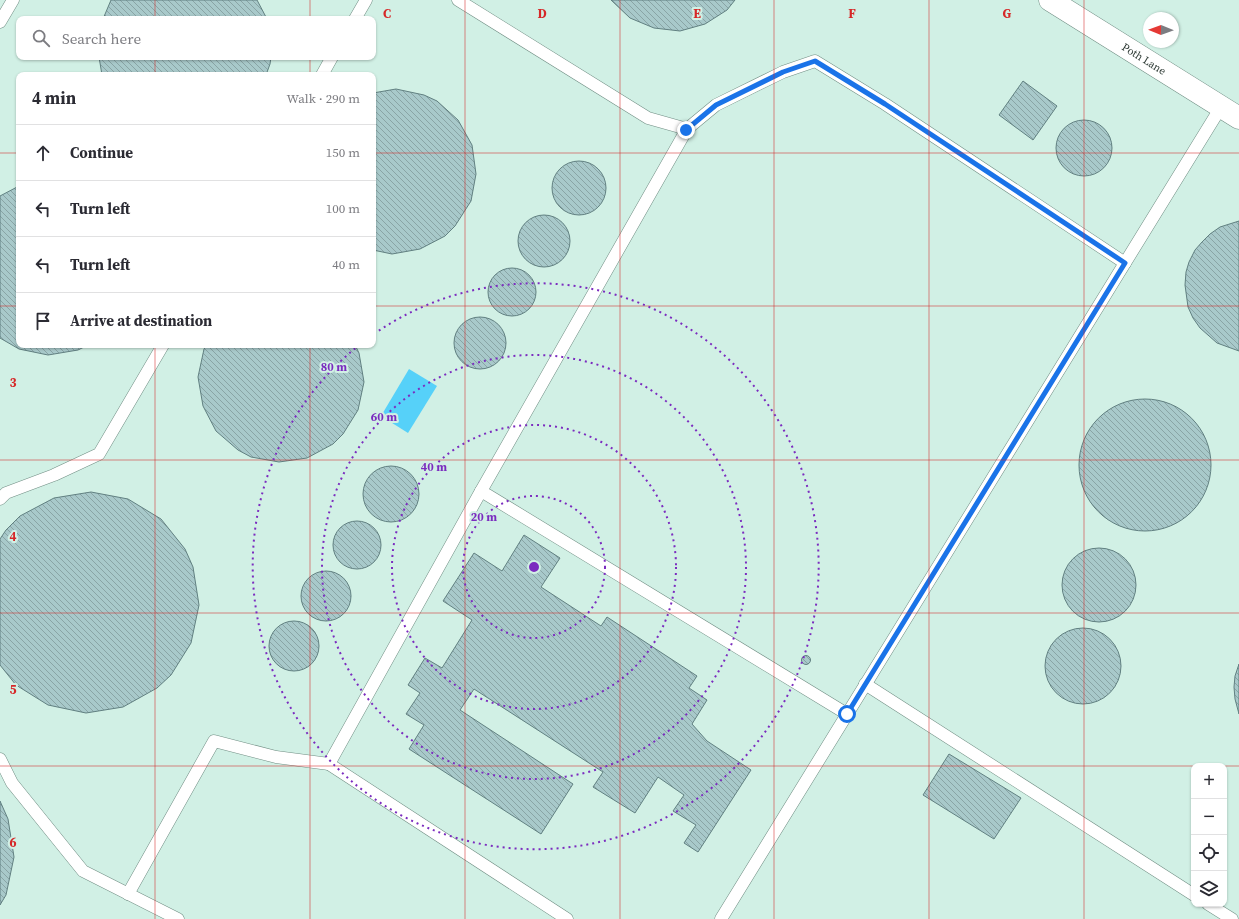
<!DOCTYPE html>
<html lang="en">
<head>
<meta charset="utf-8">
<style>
	:root { --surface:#fff; --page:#f7f7f7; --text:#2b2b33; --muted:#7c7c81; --line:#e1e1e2 }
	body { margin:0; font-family:"Source Serif 4",serif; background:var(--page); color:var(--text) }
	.controls { position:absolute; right:12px; bottom:12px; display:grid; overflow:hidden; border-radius:8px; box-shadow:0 1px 3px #0004 }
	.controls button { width:36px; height:36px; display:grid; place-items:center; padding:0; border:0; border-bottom:1px solid var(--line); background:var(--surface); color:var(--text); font:20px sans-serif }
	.compass { position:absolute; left:1143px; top:12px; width:36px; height:36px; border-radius:50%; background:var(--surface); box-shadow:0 1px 3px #0004; rotate:271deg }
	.stop { position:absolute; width:12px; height:12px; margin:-9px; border:3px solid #1a73e8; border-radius:50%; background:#fff }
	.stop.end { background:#1a73e8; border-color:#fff; box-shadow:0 1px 4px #0008 }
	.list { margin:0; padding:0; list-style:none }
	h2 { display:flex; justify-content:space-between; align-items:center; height:52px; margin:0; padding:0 16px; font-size:17px }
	h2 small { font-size:13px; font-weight:400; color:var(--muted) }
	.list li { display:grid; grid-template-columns:26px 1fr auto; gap:12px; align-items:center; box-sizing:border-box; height:56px; padding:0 16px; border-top:1px solid var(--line) }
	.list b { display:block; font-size:15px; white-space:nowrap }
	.list em { font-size:13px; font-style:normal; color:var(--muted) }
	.icon { flex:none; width:22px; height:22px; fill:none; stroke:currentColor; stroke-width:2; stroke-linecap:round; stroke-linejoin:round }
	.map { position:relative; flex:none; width:1239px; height:919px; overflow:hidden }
	.search { position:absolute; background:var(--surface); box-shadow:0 1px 3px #0004; left:16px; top:16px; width:360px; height:44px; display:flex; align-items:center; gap:10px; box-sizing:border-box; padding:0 14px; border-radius:8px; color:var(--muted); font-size:15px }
	.panel { position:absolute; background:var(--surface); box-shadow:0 1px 3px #0004; left:16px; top:72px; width:360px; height:276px; border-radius:8px }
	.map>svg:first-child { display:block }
</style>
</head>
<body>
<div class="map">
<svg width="1239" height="919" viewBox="0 0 1239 919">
	<defs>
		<pattern id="building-back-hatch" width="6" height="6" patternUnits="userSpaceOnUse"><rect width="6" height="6" fill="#a8c9ca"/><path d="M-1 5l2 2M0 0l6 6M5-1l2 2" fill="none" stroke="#89a4a5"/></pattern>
	</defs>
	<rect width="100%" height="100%" fill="#d1f0e5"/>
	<polygon fill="#56d1f9" points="409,369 437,386 408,433 381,416"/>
	<g fill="url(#building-back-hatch)" stroke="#618081">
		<polygon points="111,0 257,0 267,19 103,19"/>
		<polygon points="611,0 735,0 727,10 705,24 680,31 654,28 630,18"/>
		<polygon points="99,57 271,57 270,64 266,75 102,75"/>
		<polygon points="1023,81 1057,106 1033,140 999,115"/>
		<polygon points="396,89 424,95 437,101 458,120 472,145 476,174 471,201 455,226 445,236 420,249 392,254 373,250 373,93"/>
		<circle cx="1084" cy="148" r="28"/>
		<circle cx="579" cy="188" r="27"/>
		<polygon points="19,186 19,345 88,345 78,350 48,355 19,349 0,338 0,196"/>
		<circle cx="544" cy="241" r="26"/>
		<polygon points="1239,221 1239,351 1217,343 1200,328 1193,318 1188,307 1185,285 1186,272 1189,262 1195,250 1202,242 1210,234 1220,227"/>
		<circle cx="512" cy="292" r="24"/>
		<circle cx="480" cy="343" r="26"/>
		<polygon points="207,345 355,345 359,353 364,382 358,410 343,434 333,444 307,458 279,462 251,457 238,450 216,431 203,406 198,377 204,349"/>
		<circle cx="1145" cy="465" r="66"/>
		<circle cx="391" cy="494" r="28"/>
		<polygon points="91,492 128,499 161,519 185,549 193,567 199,605 191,643 171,675 157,688 123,707 86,713 48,705 16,685 0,665 0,539 6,530 20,516 54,498"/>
		<circle cx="357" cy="545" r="24"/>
		<polygon points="524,535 560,558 541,587 601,626 607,617 697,676 689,688 707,700 692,724 707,741 751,770 698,852 684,843 696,825 673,811 684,795 658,777 635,813 593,787 603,772 474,689 460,710 573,784 541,834 409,749 424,725 406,714 420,693 408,685 425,658 442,668 472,620 443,601 474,553 502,571"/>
		<circle cx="1099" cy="585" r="37"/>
		<circle cx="326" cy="596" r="25"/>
		<circle cx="294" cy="646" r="25"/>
		<circle cx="1083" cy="666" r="38"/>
		<circle cx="806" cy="660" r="4.5"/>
		<polygon points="1239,664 1239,714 1235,699 1234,687 1235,676"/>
		<polygon points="949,754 1021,798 994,839 923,795"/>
		<polygon points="0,801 8,819 14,857 6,895 0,905"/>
	</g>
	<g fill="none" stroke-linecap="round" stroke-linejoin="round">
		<g stroke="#718e84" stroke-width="13">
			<g id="lane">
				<polyline points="458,0 648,118 687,129 716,105 783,72 815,61 885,104 1125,263"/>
				<polyline points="355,19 366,0"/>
				<polyline points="0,22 13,0"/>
				<polyline points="322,75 332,57"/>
				<polyline points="687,129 481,491 847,714"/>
				<polyline points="481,491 329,764 567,919"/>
				<polyline points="0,499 6,493 54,475 99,454 163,345"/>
				<polyline points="865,684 1194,895"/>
				<polyline points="0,759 12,783 83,871 178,919"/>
				<polyline points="128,894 214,741 276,757 329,764"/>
				<polyline points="1208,904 1232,919"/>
				<polyline points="721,919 1221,107"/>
			</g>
		</g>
		<g stroke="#718e84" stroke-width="23">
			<g id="street">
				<path id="s1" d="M 1050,0 L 1239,118"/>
			</g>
		</g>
		<use href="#lane" stroke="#fff" stroke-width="12"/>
		<use href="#street" stroke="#fff" stroke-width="22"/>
	</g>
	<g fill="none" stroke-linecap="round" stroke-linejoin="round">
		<polyline stroke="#1a73e8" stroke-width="5" points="686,130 716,105 783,72 815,61 885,104 1125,263 847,714"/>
	</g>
	<path fill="none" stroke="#d62828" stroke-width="1" stroke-opacity="0.55" d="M 155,0 L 155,19M 310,0 L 310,19M 465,0 L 465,919M 620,0 L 620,919M 774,0 L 774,919M 929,0 L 929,919M 1084,0 L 1084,919M 155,57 L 155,75M 310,57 L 310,75M 0,153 L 19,153M 373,153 L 1239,153M 0,306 L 19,306M 373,306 L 1239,306M 155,345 L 155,919M 310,345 L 310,919M 0,460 L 1239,460M 0,613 L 1239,613M 0,766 L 1239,766"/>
	<g fill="none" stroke="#7b2cbf" stroke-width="2" stroke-dasharray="2 4">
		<circle cx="534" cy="567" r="71"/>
		<circle cx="534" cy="567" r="142"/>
		<circle cx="534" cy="567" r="212"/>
		<path d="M374 334A283 283 0 1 1 358 346"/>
	</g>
	<g text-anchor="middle" stroke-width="4" stroke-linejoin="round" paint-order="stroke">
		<g font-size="11" fill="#2f3b36" stroke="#d1f0e5">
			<text dy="4" stroke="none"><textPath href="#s1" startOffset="111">Poth Lane</textPath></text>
		</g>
	</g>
	<g font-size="13" text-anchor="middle" font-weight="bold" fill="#d62828" stroke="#d1f0e5" stroke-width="4" stroke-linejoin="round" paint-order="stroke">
		<text x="387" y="18">C</text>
		<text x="542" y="18">D</text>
		<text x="697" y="18">E</text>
		<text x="852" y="18">F</text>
		<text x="1007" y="18">G</text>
		<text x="13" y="387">3</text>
		<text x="13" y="541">4</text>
		<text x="13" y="694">5</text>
		<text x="13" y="847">6</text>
	</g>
	<circle cx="534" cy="567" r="6" fill="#7b2cbf" stroke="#d1f0e5" stroke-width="2"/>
	<g font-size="12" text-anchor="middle" font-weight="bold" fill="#7b2cbf" stroke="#d1f0e5" stroke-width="4" stroke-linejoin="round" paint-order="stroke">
		<text x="334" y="371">80 m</text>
		<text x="384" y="421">60 m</text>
		<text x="434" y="471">40 m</text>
		<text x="484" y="521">20 m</text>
	</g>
</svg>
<div class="controls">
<button>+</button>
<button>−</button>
<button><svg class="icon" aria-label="locate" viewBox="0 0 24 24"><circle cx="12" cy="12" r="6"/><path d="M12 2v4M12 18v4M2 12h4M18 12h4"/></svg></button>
<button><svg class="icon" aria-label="layers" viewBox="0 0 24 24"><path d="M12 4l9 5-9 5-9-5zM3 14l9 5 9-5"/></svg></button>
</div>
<svg class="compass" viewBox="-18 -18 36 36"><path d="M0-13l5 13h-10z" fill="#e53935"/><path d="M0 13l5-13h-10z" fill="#7c7c81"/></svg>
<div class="stop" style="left:847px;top:714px"></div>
<div class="stop end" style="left:686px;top:130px"></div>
<div class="search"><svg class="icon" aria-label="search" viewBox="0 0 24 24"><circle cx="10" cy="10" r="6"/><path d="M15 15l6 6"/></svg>Search here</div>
<section class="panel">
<h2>4 min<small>Walk · 290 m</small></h2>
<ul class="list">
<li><svg class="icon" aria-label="ahead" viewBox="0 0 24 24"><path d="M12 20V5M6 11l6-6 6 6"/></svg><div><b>Continue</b></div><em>150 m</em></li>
<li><svg class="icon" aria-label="left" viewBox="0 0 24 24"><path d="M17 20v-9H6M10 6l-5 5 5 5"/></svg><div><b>Turn left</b></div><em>100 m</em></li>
<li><svg class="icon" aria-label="left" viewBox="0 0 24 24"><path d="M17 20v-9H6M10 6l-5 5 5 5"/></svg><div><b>Turn left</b></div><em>40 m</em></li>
<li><svg class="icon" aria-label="arrive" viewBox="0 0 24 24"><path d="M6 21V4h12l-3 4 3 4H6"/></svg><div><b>Arrive at destination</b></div></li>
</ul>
</section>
</div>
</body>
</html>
